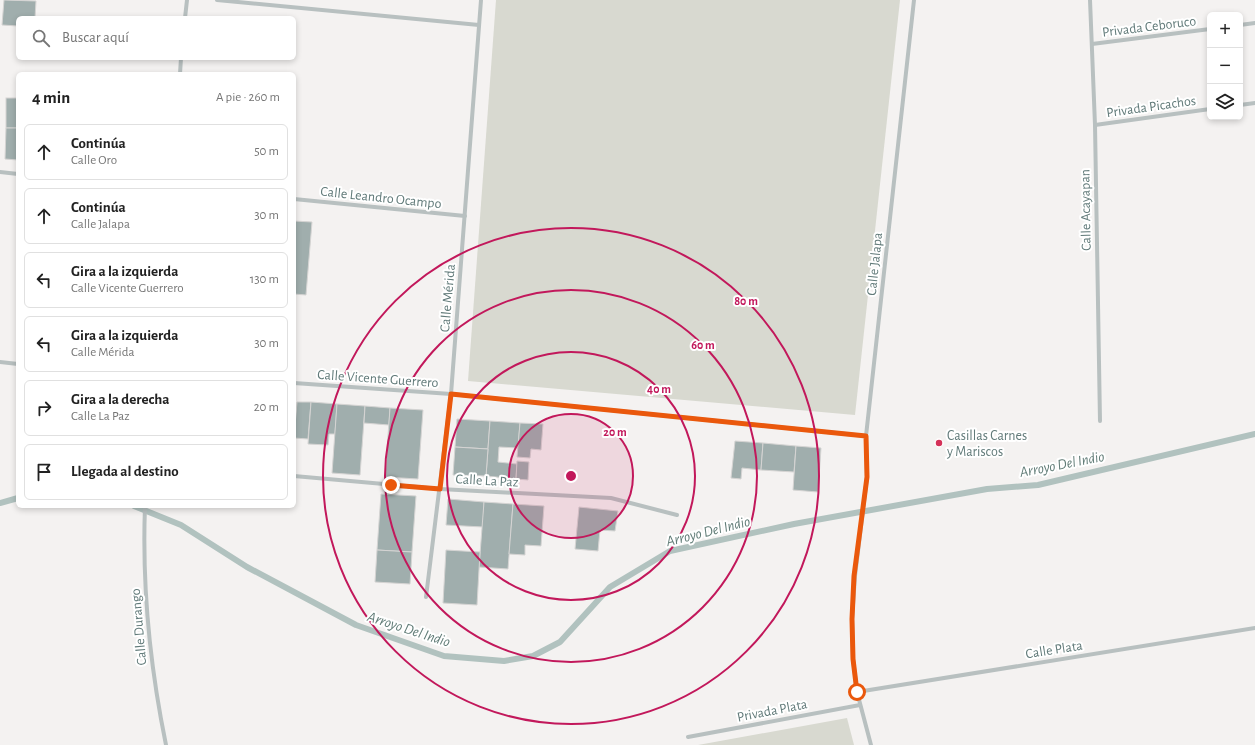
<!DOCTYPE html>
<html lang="es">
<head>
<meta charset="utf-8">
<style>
	:root { --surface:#fff; --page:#f6f6f6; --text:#222; --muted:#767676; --line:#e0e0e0 }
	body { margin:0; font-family:"Alegreya Sans",sans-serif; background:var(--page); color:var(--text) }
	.controls { position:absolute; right:12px; top:12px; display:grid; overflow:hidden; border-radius:6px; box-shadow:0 2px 6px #0003 }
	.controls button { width:36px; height:36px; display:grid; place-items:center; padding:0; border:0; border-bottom:1px solid var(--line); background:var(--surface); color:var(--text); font:20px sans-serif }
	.stop { position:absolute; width:12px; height:12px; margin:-9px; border:3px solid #ea580c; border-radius:50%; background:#fff }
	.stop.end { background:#ea580c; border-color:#fff; box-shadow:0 1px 4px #0008 }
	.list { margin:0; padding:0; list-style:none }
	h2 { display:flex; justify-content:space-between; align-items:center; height:52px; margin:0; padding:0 16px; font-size:17px }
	h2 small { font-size:13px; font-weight:400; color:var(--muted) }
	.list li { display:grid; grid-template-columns:26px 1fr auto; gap:12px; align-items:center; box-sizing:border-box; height:56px; margin:0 8px 8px; padding:0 8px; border:1px solid var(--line); border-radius:6px }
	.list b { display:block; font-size:15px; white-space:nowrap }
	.list p { margin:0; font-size:13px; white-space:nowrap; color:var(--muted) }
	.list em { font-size:13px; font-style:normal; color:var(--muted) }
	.icon { flex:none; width:22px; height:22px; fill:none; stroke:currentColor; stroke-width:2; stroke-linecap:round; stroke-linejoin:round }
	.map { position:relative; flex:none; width:1255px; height:745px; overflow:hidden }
	.search { position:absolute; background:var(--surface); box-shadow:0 2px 6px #0003; left:16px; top:16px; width:280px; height:44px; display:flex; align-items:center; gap:10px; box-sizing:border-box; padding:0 14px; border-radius:6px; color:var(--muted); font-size:15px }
	.panel { position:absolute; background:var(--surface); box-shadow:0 2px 6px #0003; left:16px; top:72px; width:280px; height:436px; border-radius:6px }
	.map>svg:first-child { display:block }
</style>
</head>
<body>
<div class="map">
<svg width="1255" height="745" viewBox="0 0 1255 745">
	<rect width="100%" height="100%" fill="#f4f2f1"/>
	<g fill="#d8d9d0">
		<polygon points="496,0 900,0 855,415 468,381"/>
		<polygon points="847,718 854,745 698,745"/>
	</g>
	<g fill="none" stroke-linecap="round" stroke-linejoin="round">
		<g stroke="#b1c2bf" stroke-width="6">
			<polyline points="0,503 18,498"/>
			<polyline points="134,506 181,525 247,567 356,625 444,656 504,661 533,656 560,642 610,587 670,551 794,524 987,489 1038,485 1255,434"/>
		</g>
	</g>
	<g fill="#a0aead" stroke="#d5d4d3">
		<polygon points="4,0 36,1 35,18 18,18 18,26 2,25"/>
		<rect x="6" y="98" width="12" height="30"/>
		<polygon points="6,128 18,128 18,160 5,159"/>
		<polygon points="294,221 312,222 306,295 294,294"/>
		<polygon points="297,402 311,402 308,439 294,438"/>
		<polygon points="311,402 337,404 335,434 329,434 328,445 308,444"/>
		<polygon points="337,404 365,406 360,475 332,473"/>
		<polygon points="365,406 390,408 389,425 364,423"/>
		<polygon points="390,408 423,410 418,479 385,477"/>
		<polygon points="457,419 490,421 488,449 455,447"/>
		<polygon points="490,421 520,423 518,448 499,447 498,462 517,464 516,479 486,476"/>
		<polygon points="520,423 543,424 541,450 531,449 530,458 517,457"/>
		<polygon points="735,441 763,443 761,470 742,468 741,479 731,478"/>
		<polygon points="763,443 796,446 794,472 761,470"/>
		<polygon points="796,446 821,448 818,492 793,490"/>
		<polygon points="455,447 488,449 486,476 453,475"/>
		<polygon points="517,461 529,462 528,480 516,479"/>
		<polygon points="381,494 416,496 412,552 377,550"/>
		<polygon points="448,499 484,502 483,527 446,525"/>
		<polygon points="484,502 513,504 508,569 479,567"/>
		<polygon points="513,504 544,506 541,546 525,545 525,555 509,554"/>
		<polygon points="579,507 618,511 615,531 600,530 598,551 575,549"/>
		<polygon points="377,550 412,552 410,584 375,582"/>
		<polygon points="446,550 480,552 477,605 443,603"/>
	</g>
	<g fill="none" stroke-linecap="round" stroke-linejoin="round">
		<g stroke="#b8c0c0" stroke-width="4">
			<polyline points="217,0 479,25"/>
			<polyline points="1090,0 1095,125 1100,421"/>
			<polyline points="185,18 187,0"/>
			<polyline points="1240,25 1255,23"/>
			<polyline points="1092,44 1210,29"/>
			<polyline points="180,74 181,58"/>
			<polyline points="1240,105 1255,103"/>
			<polyline points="1095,125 1210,109"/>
			<polyline points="0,172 18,174"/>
			<polyline points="294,199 465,216"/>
			<polyline points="0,362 18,364"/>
			<polyline points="294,383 451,394 866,436"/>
			<polyline points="294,476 440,489 611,498 677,515"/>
			<path d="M 145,506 C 142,585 150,667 166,745"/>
			<polyline points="426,597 451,394 481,0"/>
			<polyline points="857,692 1255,628"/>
			<polyline points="688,737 860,705"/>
			<polyline points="871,745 857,692 853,659 852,619 855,576 867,477 866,436 914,0"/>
		</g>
	</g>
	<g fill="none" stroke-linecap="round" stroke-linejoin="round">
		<polyline stroke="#ea580c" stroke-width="5" points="391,485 440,489 451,394 866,436 867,477 854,576 852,619 853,659 857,692"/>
	</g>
	<circle cx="571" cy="476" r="62" fill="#c2185b" fill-opacity=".12"/>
	<g fill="none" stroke="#c2185b" stroke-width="2">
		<circle cx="571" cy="476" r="62"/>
		<circle cx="571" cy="476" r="124"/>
		<circle cx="571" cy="476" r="186"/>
		<circle cx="571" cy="476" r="248"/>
	</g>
	<circle fill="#d43158" stroke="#fff" stroke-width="1.5" cx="939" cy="443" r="4"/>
	<g text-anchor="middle" stroke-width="4" stroke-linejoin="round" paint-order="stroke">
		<g font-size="14" fill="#617a79" stroke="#fff">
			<text transform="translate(1149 26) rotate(-7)" y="5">Privada Ceboruco</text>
			<text transform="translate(1151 106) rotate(-8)" y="5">Privada Picachos</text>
			<text transform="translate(381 197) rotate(6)" y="5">Calle Leandro Ocampo</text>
			<text transform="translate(1085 210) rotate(-91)" y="5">Calle Acayapan</text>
			<text transform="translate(874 264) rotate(-84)" y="5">Calle Jalapa</text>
			<text transform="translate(447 298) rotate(-85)" y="5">Calle Mérida</text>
			<text transform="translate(378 378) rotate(4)" y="5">Calle Vicente Guerrero</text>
			<text transform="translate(487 480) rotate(3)" y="5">Calle La Paz</text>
			<text transform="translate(138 627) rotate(-95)" y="5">Calle Durango</text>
			<text transform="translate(1054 649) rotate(-9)" y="5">Calle Plata</text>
			<text transform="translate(772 710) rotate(-11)" y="5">Privada Plata</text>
		</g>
		<g font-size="14" fill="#617a79" stroke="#fff" text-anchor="start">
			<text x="947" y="440">Casillas Carnes<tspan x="947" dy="16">y Mariscos</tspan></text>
		</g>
		<g font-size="15" font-style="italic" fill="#617c77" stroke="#fff">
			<text transform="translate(1062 464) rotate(-11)" y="5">Arroyo Del Indio</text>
			<text transform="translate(708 531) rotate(-14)" y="5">Arroyo Del Indio</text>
			<text transform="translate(409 629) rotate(18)" y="5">Arroyo Del Indio</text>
		</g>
	</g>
	<circle cx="571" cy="476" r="6" fill="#c2185b" stroke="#fff" stroke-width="2"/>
	<g font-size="12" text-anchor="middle" font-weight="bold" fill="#c2185b" stroke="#fff" stroke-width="4" stroke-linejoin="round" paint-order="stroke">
		<text x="746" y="305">80 m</text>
		<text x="703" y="349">60 m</text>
		<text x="659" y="393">40 m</text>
		<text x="615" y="436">20 m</text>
	</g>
</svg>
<div class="controls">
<button>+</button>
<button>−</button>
<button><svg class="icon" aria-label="layers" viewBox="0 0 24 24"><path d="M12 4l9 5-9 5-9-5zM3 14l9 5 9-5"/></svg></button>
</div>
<div class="stop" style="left:857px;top:692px"></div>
<div class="stop end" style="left:391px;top:485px"></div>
<div class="search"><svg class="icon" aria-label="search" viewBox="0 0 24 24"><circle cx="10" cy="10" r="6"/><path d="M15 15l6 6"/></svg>Buscar aquí</div>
<section class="panel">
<h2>4 min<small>A pie · 260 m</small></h2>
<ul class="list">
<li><svg class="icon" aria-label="ahead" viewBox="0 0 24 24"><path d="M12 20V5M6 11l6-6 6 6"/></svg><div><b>Continúa</b><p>Calle Oro</p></div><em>50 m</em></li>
<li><svg class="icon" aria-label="ahead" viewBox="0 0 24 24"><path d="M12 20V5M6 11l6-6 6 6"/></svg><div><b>Continúa</b><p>Calle Jalapa</p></div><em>30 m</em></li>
<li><svg class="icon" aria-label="left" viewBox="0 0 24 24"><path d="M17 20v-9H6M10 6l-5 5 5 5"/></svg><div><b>Gira a la izquierda</b><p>Calle Vicente Guerrero</p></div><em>130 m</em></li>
<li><svg class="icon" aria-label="left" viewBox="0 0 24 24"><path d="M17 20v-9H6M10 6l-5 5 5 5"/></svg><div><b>Gira a la izquierda</b><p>Calle Mérida</p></div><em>30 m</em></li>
<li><svg class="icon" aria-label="right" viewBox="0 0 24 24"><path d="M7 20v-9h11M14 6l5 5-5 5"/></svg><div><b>Gira a la derecha</b><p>Calle La Paz</p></div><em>20 m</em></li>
<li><svg class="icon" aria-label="arrive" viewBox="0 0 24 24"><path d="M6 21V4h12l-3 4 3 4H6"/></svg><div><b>Llegada al destino</b></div></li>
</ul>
</section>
</div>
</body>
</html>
